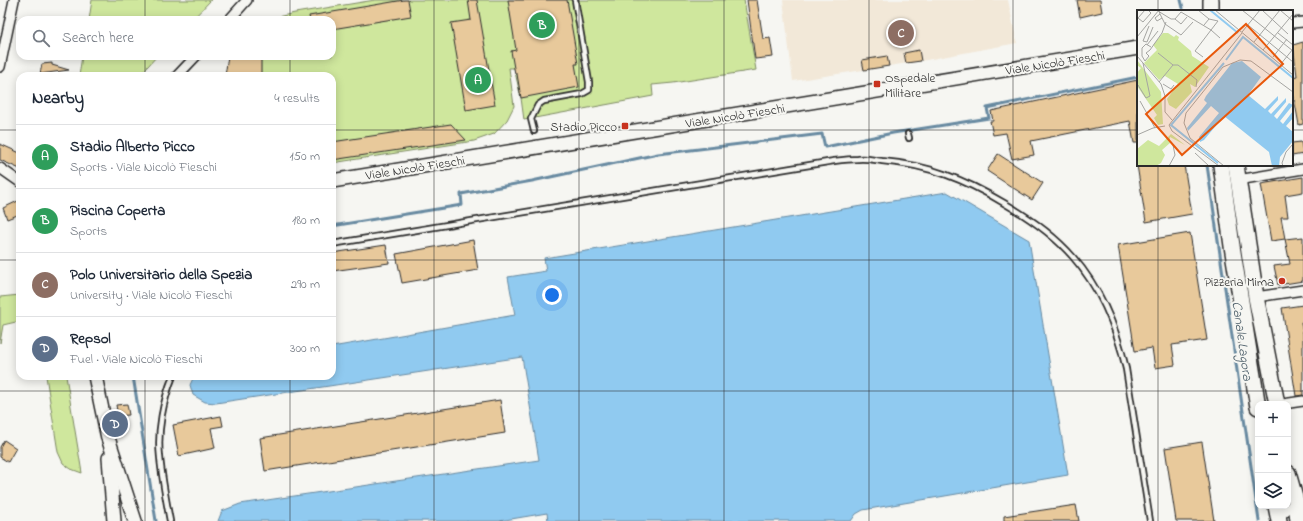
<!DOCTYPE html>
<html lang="en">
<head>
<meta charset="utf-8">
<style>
	:root { --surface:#fff; --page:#f6f6f7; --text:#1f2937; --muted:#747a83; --line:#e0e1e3; --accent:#ea580c }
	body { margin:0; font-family:"Indie Flower",sans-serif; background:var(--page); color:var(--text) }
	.controls { position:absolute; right:12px; bottom:12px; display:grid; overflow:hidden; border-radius:8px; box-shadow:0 2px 10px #0003 }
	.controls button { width:36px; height:36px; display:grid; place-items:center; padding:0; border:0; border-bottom:1px solid var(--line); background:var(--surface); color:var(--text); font:20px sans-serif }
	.you { position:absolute; left:552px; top:295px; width:14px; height:14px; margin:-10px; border:3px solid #fff; border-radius:50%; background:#1a73e8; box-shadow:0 0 0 6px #1a73e833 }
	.badge { display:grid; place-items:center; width:26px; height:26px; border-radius:50%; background:var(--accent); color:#fff; font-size:13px; font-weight:700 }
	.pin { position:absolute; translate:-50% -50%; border:2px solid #fff; box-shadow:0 1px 4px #0006 }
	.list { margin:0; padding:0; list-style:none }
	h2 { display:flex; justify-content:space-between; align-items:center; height:52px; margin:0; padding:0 16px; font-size:17px }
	h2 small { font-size:13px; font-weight:400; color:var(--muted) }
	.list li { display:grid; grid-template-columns:26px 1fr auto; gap:12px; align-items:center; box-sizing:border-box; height:64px; padding:0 16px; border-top:1px solid var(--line) }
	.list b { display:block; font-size:15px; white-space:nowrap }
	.list p { margin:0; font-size:13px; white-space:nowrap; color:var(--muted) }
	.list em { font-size:13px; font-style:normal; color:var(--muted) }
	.icon { flex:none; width:22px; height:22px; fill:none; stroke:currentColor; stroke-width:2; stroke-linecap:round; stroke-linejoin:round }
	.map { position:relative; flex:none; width:1303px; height:521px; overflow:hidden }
	.search { position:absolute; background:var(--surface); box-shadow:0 2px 10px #0003; left:16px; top:16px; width:320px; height:44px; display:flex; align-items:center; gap:10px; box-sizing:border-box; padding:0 14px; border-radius:12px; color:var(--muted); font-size:15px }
	.panel { position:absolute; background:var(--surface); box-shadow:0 2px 10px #0003; left:16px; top:72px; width:320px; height:308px; border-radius:12px }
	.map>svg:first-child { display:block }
</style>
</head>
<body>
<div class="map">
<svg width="1303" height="521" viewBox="0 0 1303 521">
	<rect width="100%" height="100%" fill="#f6f6f2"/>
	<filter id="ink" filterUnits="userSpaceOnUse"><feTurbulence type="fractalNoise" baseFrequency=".025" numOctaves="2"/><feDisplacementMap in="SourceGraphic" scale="8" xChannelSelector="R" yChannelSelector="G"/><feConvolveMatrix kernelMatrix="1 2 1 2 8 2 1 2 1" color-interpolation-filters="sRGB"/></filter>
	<g filter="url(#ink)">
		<polygon fill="#f2e8d8" points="783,0 1008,0 1017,43 921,61 793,81"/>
		<g fill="#cfe79d" stroke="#7d8964">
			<polygon points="92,0 211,0 192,20 89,20"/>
			<polygon points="375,0 744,0 756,70 673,83 652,85 653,96 524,120 521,98 514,68 509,68 514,106 507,120 494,134 474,141 332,163 332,76 225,76 229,56 332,56 332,20 264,20 295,13"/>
			<polygon points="82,56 157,56 139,76 79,76"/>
			<polygon points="20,295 20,321 3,325 0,343 0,297"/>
			<polygon points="46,376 66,376 82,473 71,469 63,463 58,452"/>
		</g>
		<polygon fill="#90caf0" stroke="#688aa1" points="947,192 1029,240 1068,475 863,510 856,514 851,521 548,521 547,513 499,521 218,521 222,511 240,504 539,460 522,357 216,403 205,402 193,395 190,385 194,376 332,376 332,347 515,315 508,277 546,271 544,258"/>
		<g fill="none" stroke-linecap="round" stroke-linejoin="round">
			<g stroke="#688aa1" stroke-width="3">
				<polyline points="1181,0 1183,8"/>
				<polyline points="1207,165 1259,521"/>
				<polyline points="332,226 462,205 461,194 532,181 658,154 822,134 825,147 893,133 989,118 987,108 1138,77"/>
				<polyline points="133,376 156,521"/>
			</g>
		</g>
		<g fill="#e8c99b" stroke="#2b2b2b">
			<polygon points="404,0 408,0 411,16 332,29 332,20 310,20 309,16"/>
			<polygon points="468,0 477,0 495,105 466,110 451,23 471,20"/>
			<polygon points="508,0 567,0 578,64 575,64 579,87 521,98 517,74 515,74 511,51 516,50"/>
			<polygon points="747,0 757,0 763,39 770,38 773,57 755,59"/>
			<polygon points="1077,0 1100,0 1102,12 1080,17"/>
			<polygon points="1303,42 1303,124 1299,125 1292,87 1292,77 1297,76 1293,45"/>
			<polygon points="919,50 921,61 906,63 904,53"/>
			<polygon points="228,56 261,56 261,76 225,76"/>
			<polygon points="887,56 889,66 864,70 862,60"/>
			<polygon points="52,63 52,65 69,70 40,74 42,64"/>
			<polygon points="1138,80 1138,143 1134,143 1130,121 1031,141 1034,155 1012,159 1006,133 993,135 990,121 993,121 991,111"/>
			<polygon points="451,124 466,140 332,160 332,142"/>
			<polygon points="1301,142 1303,154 1292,156 1292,143"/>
			<polygon points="0,144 20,153 20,169 0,160"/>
			<polygon points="998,154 1043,183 1032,200 987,171"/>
			<polygon points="1137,165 1184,165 1192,214 1146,222"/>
			<polygon points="1303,177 1303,192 1285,195 1288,217 1281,217 1285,239 1271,241 1261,184"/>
			<polygon points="20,200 20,214 7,219 3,208"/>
			<polygon points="1190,233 1207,340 1172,345 1175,365 1155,368 1152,348 1135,351 1118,245"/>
			<polygon points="1303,237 1303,281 1278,285 1274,266 1290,264 1285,239"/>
			<polygon points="473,240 478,270 402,283 396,254"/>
			<polygon points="386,245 389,263 332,271 332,253"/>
			<polygon points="1303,305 1303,322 1301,322 1303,334 1303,395 1296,396 1282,308"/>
			<polygon points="500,400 505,433 265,471 260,438"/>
			<polygon points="127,404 129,415 118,416 116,405"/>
			<polygon points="221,416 223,426 211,428 215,448 179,456 173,425"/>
			<polygon points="4,440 16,448 8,462 0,457 0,447"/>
			<polygon points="1202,442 1214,521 1176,521 1165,448"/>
			<polygon points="1076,505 1079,521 1004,521 1004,516"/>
		</g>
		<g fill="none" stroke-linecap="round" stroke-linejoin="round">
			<g stroke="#2b2b2b" stroke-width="8">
				<g id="service">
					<polyline points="534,131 531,119 538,105 544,101 582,94 589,90 589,82 575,0"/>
					<polyline points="908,134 909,138"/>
					<path d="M 332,244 L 834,161 C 842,160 850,159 858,159 C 866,158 874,160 882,161 C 929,165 964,179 1004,203 C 1030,218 1053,234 1073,257 C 1100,288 1117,329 1126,369 L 1150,521"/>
					<path d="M 170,521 C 166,500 162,479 160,457 C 157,431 163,401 173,376"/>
				</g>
			</g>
			<g stroke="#2b2b2b" stroke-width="12">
				<g id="minor">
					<polyline points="229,20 247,0"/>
					<polyline points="1292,23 1303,22"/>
					<polyline points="0,67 14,0"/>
					<polyline points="177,76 196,56"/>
					<polyline points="0,168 20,182"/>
					<polyline points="1238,180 1303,169"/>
					<polyline points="1256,297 1303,290"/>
					<polyline points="1283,404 1303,401"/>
					<polyline points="1278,518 1296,501 1298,502"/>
				</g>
			</g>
			<g stroke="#2b2b2b" stroke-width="16">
				<g id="secondary">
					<polyline points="332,181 1138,48"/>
					<polyline points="95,376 108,438 135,521"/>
					<polyline points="109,458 114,521"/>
				</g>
			</g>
			<g stroke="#2b2b2b" stroke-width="18">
				<g id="primary">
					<polyline points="1211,0 1211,11"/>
					<polyline points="1221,165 1232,246 1258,407"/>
					<polyline points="1236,165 1256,297 1277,404"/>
					<polyline points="1288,473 1296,501 1298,521"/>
					<polyline points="1276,506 1279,521"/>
				</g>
			</g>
			<use href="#service" stroke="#f6f6f2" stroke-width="4.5"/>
			<use href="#minor" stroke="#f6f6f2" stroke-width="9"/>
			<use href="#secondary" stroke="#f6f6f2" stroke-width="13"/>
			<use href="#primary" stroke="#f6f6f2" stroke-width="15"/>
		</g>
	</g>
	<path fill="none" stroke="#2b2b2b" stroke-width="1" stroke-opacity="0.55" d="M 145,0 L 145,20M 290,0 L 290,20M 434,0 L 434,521M 579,0 L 579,521M 724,0 L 724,521M 869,0 L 869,521M 1013,0 L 1013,521M 1158,0 L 1158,11M 145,56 L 145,76M 290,56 L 290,76M 0,130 L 20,130M 332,130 L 1138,130M 1292,130 L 1303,130M 1158,165 L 1158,521M 0,260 L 20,260M 332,260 L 1303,260M 145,376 L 145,521M 290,376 L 290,521M 0,391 L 1303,391"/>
	<g fill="#c8321e" stroke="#f6f6f2" stroke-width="1.5">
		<rect x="873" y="80" width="8" height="8" rx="2"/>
		<rect x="621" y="122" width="8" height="8" rx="2"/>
		<circle cx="1282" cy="281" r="4"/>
	</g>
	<g text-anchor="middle" stroke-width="4" stroke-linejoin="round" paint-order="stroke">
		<g font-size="13" fill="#2b2b2b" stroke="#f6f6f2">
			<text transform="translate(1055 62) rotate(-9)" y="5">Viale Nicolò Fieschi</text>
			<text transform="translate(735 115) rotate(-9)" y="5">Viale Nicolò Fieschi</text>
			<text transform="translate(415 167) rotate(-9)" y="5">Viale Nicolò Fieschi</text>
		</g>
		<g font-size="13" fill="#2b2b2b" stroke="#f6f6f2" text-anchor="end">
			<text x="885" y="82" text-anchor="start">Ospedale<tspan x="885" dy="15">Militare</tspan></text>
			<text x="617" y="131">Stadio Picco</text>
			<text x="1274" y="286">Pizzeria Mima</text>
		</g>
		<g font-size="14" font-style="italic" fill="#495b66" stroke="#f6f6f2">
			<text transform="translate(1243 341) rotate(82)" y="5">Canale Lagora</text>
		</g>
	</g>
	<g transform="translate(1137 10)">
		<rect width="156" height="156" fill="#f6f6f2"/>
		<path d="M 26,23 L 31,23 L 37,27 L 39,25 L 42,27 L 41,30 L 54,41 L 55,46 L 72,57 L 58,77 L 53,74 L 55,82 L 39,99 L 32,95 L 30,89 L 41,74 L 28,66 L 22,70 L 7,53 L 20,40 L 16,35 ZM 0,50 L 24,82 L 26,114 L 21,115 L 17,108 L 20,105 L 0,76 L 0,63 L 4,58 L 0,55 ZM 34,124 L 48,135 L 33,127 L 33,133 L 25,140 L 28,145 L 24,153 L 19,156 L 0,156 L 0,139 L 11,130 L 22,136 Z" fill="#cfe79d"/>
		<path d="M 105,51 L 124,67 L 111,85 L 128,99 L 141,86 L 141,90 L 131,101 L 134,104 L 149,88 L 149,92 L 137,106 L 140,109 L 152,93 L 156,95 L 143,111 L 146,114 L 156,101 L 156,108 L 149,116 L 156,122 L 156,131 L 143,147 L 142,156 L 135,156 L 132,142 L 87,106 L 67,130 L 63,132 L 62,127 L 82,103 L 74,96 L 51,121 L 50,118 L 70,93 L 67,90 L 69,86 L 95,53 Z" fill="#90caf0"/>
		<path fill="none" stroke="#90caf0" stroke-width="2" d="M 73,0 L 101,23M 89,50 L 106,27 L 156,68M 81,153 L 34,115 L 87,53"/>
		<path fill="none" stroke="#a5a5a2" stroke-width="1" d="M 8,0 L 1,8 L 6,12 L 14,3 L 11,0M 61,0 L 72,9M 78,0 L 156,65M 105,0 L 156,41M 125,0 L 151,24M 143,0 L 156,11M 21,1 L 34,9 L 38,9 L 44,2 L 74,20 L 81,11 L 72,9 L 67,15M 22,1 L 23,4 L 25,8 L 20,11 L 18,8 L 23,4M 25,8 L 28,14 L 44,25 L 56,12M 38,9 L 44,14 L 50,7M 111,15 L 156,52M 12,16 L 6,31 L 10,32 L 16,17M 105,22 L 123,0M 141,23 L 156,35M 0,27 L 22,0M 117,32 L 143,0M 10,35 L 21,21M 14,37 L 9,34 L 5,38 L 5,46 L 8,51 L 12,46 L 9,43 L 13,40 L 25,23 L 29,12M 126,40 L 156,4M 21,43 L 36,55 L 22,72M 0,46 L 24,74 L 28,86 L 28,102 L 35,110M 66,47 L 58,41 L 74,20 L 83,28M 136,47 L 150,29M 36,55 L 41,55 L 60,70 L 59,77M 143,55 L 156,39M 26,74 L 34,79 L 37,75M 1,75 L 9,88 L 13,86 L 6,53M 3,91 L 18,118M 0,125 L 16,118 L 28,116M 58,143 L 72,156M 32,156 L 38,145 L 36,135M 82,156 L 35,121 L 32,115 L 105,23M 87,156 L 53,128 L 47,113 L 49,103 L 86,57 L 103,50 L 114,51 L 156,82M 146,156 L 145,153 L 149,142 L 156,134"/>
		<path fill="#e8590c" fill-opacity="0.15" stroke="#e8590c" stroke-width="2" d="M 109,14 L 146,54 L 45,145 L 9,104 Z"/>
		<rect width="156" height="156" fill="none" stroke="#2b2b2b" stroke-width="2"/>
	</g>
</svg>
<div class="controls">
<button>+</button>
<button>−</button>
<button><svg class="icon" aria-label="layers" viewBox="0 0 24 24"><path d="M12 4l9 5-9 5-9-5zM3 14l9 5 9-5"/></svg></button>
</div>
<div class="you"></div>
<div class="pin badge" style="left:478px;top:80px;background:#2e9e5b">A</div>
<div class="pin badge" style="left:542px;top:25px;background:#2e9e5b">B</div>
<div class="pin badge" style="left:901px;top:33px;background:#8d6e63">C</div>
<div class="pin badge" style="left:115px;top:424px;background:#5c6f8a">D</div>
<div class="search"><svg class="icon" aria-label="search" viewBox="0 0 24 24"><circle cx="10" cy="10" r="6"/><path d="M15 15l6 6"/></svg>Search here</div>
<section class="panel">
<h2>Nearby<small>4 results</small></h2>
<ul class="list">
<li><span class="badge" style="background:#2e9e5b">A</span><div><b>Stadio Alberto Picco</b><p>Sports · Viale Nicolò Fieschi</p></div><em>150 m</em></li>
<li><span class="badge" style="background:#2e9e5b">B</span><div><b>Piscina Coperta</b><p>Sports</p></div><em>180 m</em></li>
<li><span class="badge" style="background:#8d6e63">C</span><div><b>Polo Universitario della Spezia</b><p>University · Viale Nicolò Fieschi</p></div><em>290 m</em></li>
<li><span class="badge" style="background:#5c6f8a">D</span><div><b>Repsol</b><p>Fuel · Viale Nicolò Fieschi</p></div><em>300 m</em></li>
</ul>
</section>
</div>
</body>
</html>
